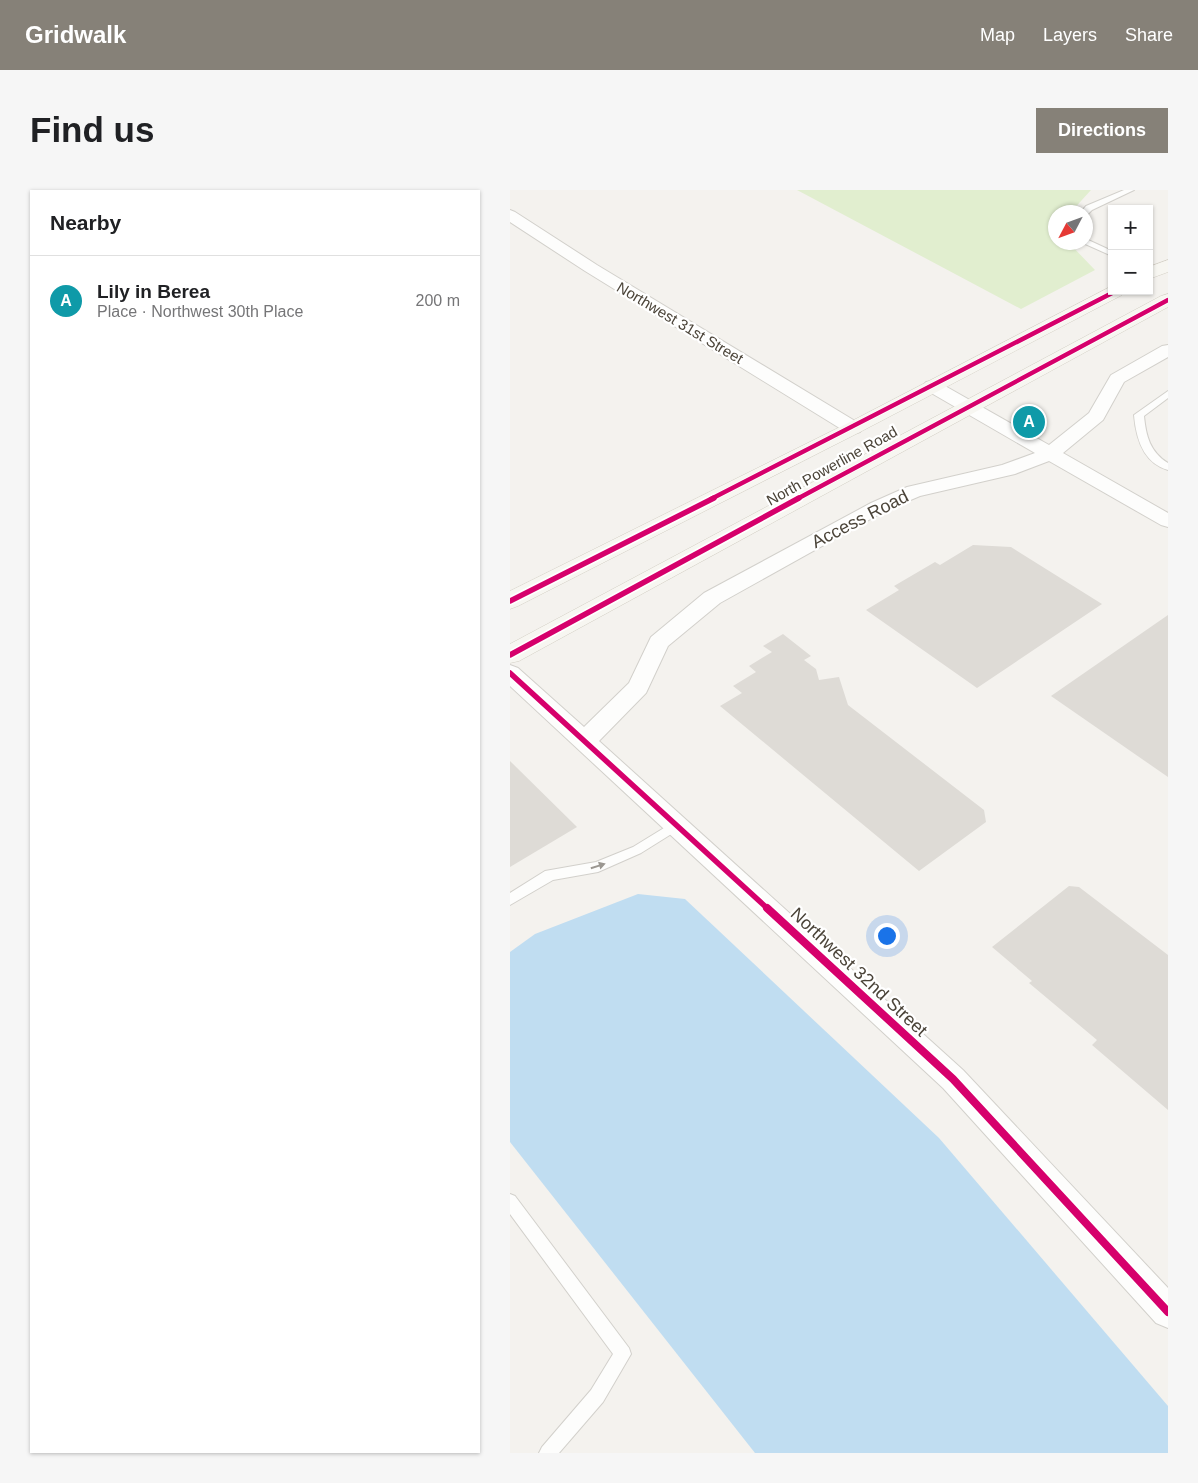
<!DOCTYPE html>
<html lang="en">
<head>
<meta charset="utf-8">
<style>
	:root { --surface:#fff; --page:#f6f6f6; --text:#202124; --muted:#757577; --line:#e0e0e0; --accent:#868178 }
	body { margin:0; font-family:Arial,sans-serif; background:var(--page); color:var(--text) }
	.controls { position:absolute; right:15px; top:15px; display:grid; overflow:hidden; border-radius:0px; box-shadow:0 1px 4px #0004 }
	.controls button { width:45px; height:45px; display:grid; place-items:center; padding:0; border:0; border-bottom:1px solid var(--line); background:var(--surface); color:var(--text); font:25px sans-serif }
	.compass { position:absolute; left:538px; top:15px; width:45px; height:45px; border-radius:50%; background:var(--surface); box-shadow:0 1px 4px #0004; rotate:229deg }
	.you { position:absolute; left:376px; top:745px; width:18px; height:18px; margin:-12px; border:4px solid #fff; border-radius:50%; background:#1a73e8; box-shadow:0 0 0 8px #1a73e833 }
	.badge { display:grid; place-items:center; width:32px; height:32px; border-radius:50%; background:var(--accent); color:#fff; font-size:16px; font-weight:700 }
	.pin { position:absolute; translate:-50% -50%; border:2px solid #fff; box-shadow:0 1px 5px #0006 }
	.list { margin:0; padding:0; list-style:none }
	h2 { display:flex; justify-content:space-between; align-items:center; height:65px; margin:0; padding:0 20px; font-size:21px }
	h2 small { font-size:16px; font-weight:400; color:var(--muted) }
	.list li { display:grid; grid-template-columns:32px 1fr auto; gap:15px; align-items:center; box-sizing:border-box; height:90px; padding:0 20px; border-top:1px solid var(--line) }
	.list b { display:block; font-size:19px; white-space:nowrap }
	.list p { margin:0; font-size:16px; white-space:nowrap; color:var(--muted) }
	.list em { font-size:16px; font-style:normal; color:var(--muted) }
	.map { position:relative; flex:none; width:658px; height:1263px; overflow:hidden; border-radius:0px }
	header { display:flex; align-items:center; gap:30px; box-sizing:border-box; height:70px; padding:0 25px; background:var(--accent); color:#fff }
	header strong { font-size:24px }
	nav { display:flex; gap:28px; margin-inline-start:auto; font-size:18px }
	.intro { display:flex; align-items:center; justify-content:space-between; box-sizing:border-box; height:120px; padding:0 30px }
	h1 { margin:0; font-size:35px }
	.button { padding:12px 22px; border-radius:0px; background:var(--accent); color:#fff; font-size:18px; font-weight:700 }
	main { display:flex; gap:30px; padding:0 30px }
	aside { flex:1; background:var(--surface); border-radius:0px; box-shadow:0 1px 4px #0004 }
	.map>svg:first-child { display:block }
</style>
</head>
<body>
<header>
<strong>Gridwalk</strong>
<nav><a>Map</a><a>Layers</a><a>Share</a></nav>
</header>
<div class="intro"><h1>Find us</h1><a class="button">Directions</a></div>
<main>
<aside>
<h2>Nearby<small></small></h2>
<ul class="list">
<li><span class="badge" style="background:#0f9aa8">A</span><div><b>Lily in Berea</b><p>Place · Northwest 30th Place</p></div><em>200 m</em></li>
</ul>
</aside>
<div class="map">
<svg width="658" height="1263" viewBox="0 0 658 1263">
	<rect width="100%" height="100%" fill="#f4f2ee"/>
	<polygon fill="#e1eecf" points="287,0 581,0 561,22 546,22 546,52 559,53 585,80 511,119"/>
	<polygon fill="#c0ddf1" points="128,704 175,709 429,948 658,1216 658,1263 245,1263 0,952 0,762 25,744"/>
	<g fill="#dedbd6">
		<polygon points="463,355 501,357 592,414 467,498 356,420 389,400 384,396 425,372 430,375"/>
		<polygon points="658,425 658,587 541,506"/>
		<polygon points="273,444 301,466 294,470 306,479 309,490 329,487 338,515 474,620 476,632 409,681 210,516 232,503 223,496 246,482 239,476 262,462 253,456"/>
		<polygon points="0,571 67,637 0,677"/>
		<polygon points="559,696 569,697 658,765 658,920 582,855 587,850 519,793 522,791 482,757"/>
	</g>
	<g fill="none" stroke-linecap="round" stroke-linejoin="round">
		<g stroke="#d2d0cb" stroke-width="2">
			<g id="lane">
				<polygon points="614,0 624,0 582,20 578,24 571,22 576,16"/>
				<polygon points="576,49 602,61 602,66 573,53 576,52"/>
				<path d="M 658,201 L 658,208 L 634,226 C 636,246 640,262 658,273 L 658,280 C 633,273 626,248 624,225 Z"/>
				<polygon points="167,630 171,632 173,635 171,638 131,663 88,682 43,690 0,715 0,703 35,681 86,672 123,657"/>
				<polygon points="0,1004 5,1006 119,1158 121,1164 93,1212 49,1263 29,1263 32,1257 81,1200 103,1164 0,1024"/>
			</g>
		</g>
		<g stroke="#d2d0cb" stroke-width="2">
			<g id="street">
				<polygon points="0,20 5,22 87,75 350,234 352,238 350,242 343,244 336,242 75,81 0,32"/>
				<polygon points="658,155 658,167 614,192 593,230 553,263 658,323 658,337 651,335 539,271 505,284 410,306 375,321 210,413 158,456 136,503 89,551 453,880 658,1098 658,1138 646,1133 433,898 0,496 0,475 8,478 74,537 119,493 141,447 194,403 361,313 397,297 492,275 525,263 416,200 413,196 416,192 422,191 428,192 539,255 579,223 601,185 652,156"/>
			</g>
		</g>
		<g stroke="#d3cfc5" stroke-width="1">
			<g id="secondary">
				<polygon points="658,70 658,82 639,89 639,77"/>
				<polygon points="600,97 602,97 602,101 615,101 612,105 350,242 8,416 0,419 0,401 336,234"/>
				<polygon points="658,104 658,117 9,471 0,473 0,454 651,106"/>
			</g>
		</g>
		<use href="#lane" fill="#fdfdfc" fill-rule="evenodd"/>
		<use href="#street" fill="#fdfdfc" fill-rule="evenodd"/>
		<use href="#secondary" fill="#f7f6f1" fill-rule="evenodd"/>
		<g stroke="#fff" stroke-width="6">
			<g id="cycleway-far2">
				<polyline points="201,309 606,101"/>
				<polyline points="287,309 658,110"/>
			</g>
		</g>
		<g stroke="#fff" stroke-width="9">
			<g id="cycleway-far1">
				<polyline points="0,411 204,308"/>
				<polyline points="0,465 289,308"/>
				<polyline points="0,483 258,719"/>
			</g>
		</g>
		<g stroke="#fff" stroke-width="11">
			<polyline id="cycleway" points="257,718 443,889 658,1122"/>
		</g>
		<use href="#cycleway-far2" stroke="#d6006c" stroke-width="4.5"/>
		<use href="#cycleway-far1" stroke="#d6006c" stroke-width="5.5"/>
		<use href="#cycleway" stroke="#d6006c" stroke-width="8"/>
	</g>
	<defs><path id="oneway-solid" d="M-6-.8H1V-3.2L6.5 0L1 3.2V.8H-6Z" transform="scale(1.25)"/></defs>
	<use fill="#9b9791" href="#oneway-solid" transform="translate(88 676) rotate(-17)"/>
	<g text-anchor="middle" stroke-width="4.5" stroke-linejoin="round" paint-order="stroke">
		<g font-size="15" fill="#4b4439" stroke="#fff">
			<text transform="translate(170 133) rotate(31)" y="5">Northwest 31st Street</text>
			<text transform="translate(322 276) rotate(-29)" y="5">North Powerline Road</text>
		</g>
		<g font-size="18" fill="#4b4439" stroke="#fff">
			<text transform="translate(350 329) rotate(-27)" y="6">Access Road</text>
			<text transform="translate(349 782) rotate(43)" y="6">Northwest 32nd Street</text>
		</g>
	</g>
</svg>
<div class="controls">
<button>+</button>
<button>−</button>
</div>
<svg class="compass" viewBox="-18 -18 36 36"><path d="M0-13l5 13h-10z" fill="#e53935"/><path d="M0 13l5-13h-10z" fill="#757577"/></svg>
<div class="you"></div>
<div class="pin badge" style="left:519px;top:232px;background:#0f9aa8">A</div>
</div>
</main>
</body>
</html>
